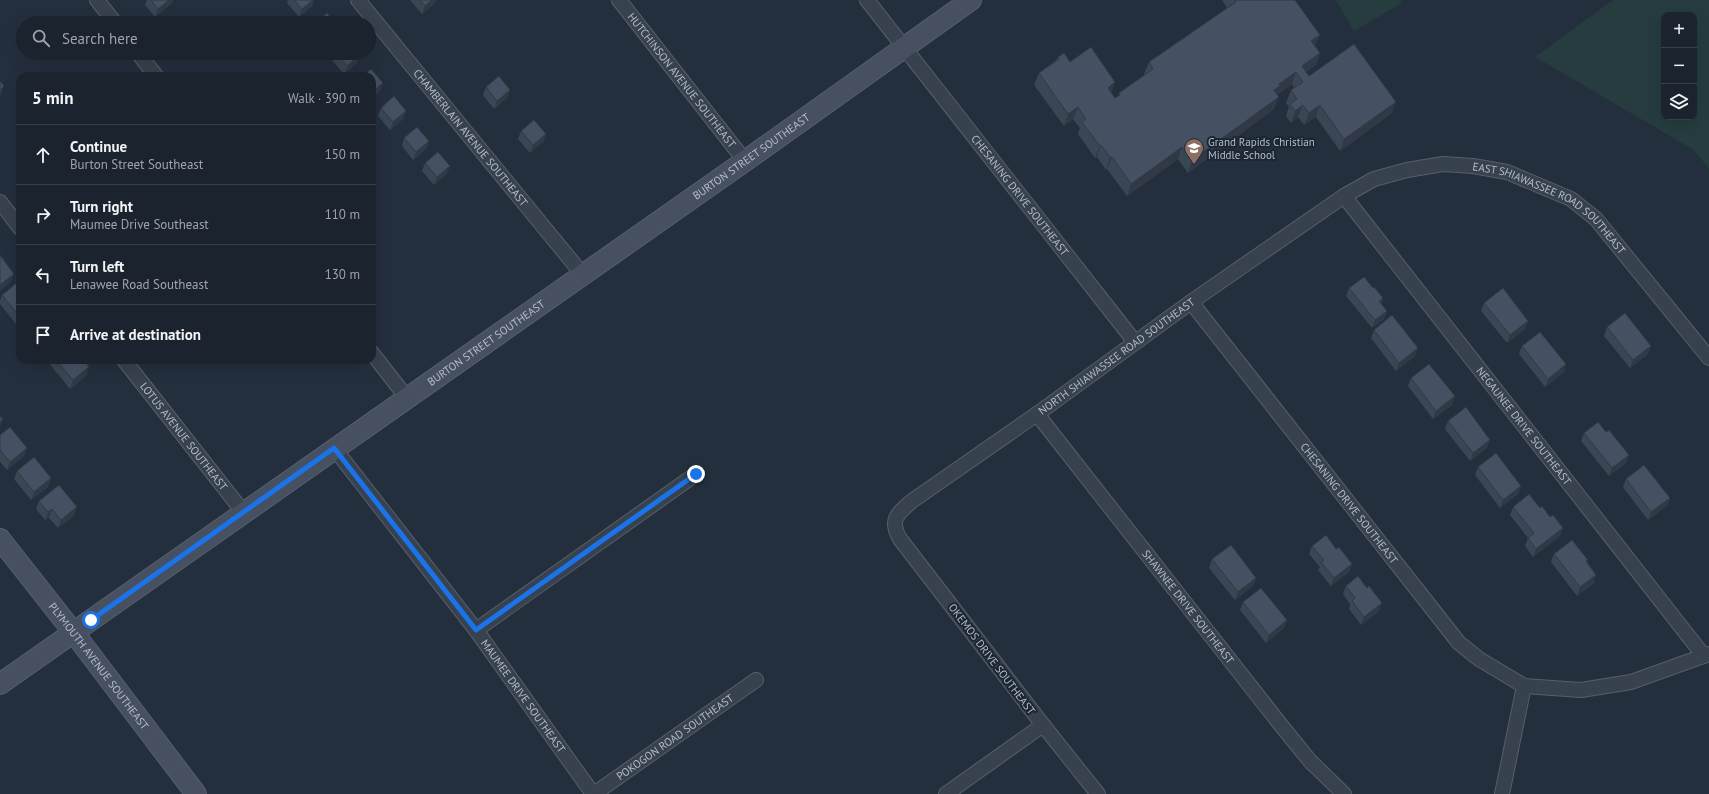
<!DOCTYPE html>
<html lang="en">
<head>
<meta charset="utf-8">
<style>
	:root { --surface:#1b232e; --page:#242b36; --text:#f1f3f6; --muted:#a0a4aa; --line:#39404a }
	body { margin:0; font-family:"PT Sans",sans-serif; background:var(--page); color:var(--text) }
	.controls { position:absolute; right:12px; top:12px; display:grid; overflow:hidden; border-radius:8px; box-shadow:0 4px 16px #0002 }
	.controls button { width:36px; height:36px; display:grid; place-items:center; padding:0; border:0; border-bottom:1px solid var(--line); background:var(--surface); color:var(--text); font:20px sans-serif }
	.stop { position:absolute; width:12px; height:12px; margin:-9px; border:3px solid #1a73e8; border-radius:50%; background:#fff }
	.stop.end { background:#1a73e8; border-color:#fff; box-shadow:0 1px 4px #0008 }
	.list { margin:0; padding:0; list-style:none }
	h2 { display:flex; justify-content:space-between; align-items:center; height:52px; margin:0; padding:0 16px; font-size:17px }
	h2 small { font-size:13px; font-weight:400; color:var(--muted) }
	.list li { display:grid; grid-template-columns:26px 1fr auto; gap:12px; align-items:center; box-sizing:border-box; height:60px; padding:0 16px; border-top:1px solid var(--line) }
	.list b { display:block; font-size:15px; white-space:nowrap }
	.list p { margin:0; font-size:13px; white-space:nowrap; color:var(--muted) }
	.list em { font-size:13px; font-style:normal; color:var(--muted) }
	.icon { flex:none; width:22px; height:22px; fill:none; stroke:currentColor; stroke-width:2; stroke-linecap:round; stroke-linejoin:round }
	.map { position:relative; flex:none; width:1709px; height:794px; overflow:hidden }
	.search { position:absolute; background:var(--surface); box-shadow:0 4px 16px #0002; left:16px; top:16px; width:360px; height:44px; display:flex; align-items:center; gap:10px; box-sizing:border-box; padding:0 14px; border-radius:22px; color:var(--muted); font-size:15px }
	.panel { position:absolute; background:var(--surface); box-shadow:0 4px 16px #0002; left:16px; top:72px; width:360px; height:292px; border-radius:12px }
	.map>svg:first-child { display:block }
</style>
</head>
<body>
<div class="map">
<svg width="1709" height="794" viewBox="0 0 1709 794">
	<rect width="100%" height="100%" fill="#242f3e"/>
	<g fill="#263c3f" fill-rule="evenodd">
		<polygon points="1336,0 1400,0 1402,3 1354,31"/>
		<path d="M 1613,0 L 1709,0 L 1709,169 L 1694,150 L 1535,57 ZM 1664,15 L 1694,15 L 1694,117 L 1664,117 Z"/>
	</g>
	<g fill="none" stroke-linecap="round" stroke-linejoin="round">
		<g stroke="#565f6c" stroke-width="16">
			<g id="minor">
				<polyline points="97,0 115,23"/>
				<path id="s1" d="M 358,0 L 583,275"/>
				<path id="s2" d="M 619,0 L 745,161"/>
				<path id="s3" d="M 867,0 L 1135,342"/>
				<polyline points="138,53 156,76"/>
				<path id="s4" d="M 1344,196 L 1704,656"/>
				<polyline points="0,202 20,228"/>
				<path id="s5" d="M 1191,302 L 1459,643 L 1479,659 L 1524,686 L 1581,690 L 1631,682 L 1709,654"/>
				<polyline points="372,353 407,398"/>
				<path id="s6" d="M 124,360 L 244,513"/>
				<path id="s7" d="M 1037,414 L 1280,724 L 1310,761 L 1344,794"/>
				<path id="s8" d="M 334,448 L 476,630 L 593,794"/>
				<polyline points="476,630 696,474"/>
				<path id="s9" d="M 594,794 L 756,680"/>
				<polyline points="946,794 1043,725"/>
				<path id="s10" d="M 1098,794 L 1043,725 L 900,539 C 889,520 897,514 912,501 L 1037,414 L 1191,302 L 1344,196 L 1374,179 L 1407,170 L 1443,164 L 1473,166 L 1507,172 L 1571,199 L 1596,219 L 1709,358"/>
				<polyline points="1502,794 1524,686"/>
			</g>
		</g>
		<g stroke="#565f6c" stroke-width="22">
			<g id="secondary">
				<path id="s11" d="M 0,539 L 74,633 L 196,794"/>
				<path id="s12" d="M 0,684 L 745,161 L 971,0"/>
			</g>
		</g>
		<use href="#minor" stroke="#38414e" stroke-width="14"/>
		<use href="#secondary" stroke="#465061" stroke-width="20"/>
	</g>
	<g fill="#3b4654">
		<polygon points="147,0 173,0 171,4 155,17 145,5"/>
		<polygon points="288,0 314,0 312,6 299,17 287,3"/>
		<polygon points="410,0 436,0 435,3 422,14"/>
		<polygon points="1222,0 1295,0 1315,47 1320,53 1316,65 1306,72 1309,76 1396,102 1391,114 1340,151 1316,117 1304,125 1298,117 1291,123 1286,116 1289,107 1286,103 1291,90 1294,88 1292,84 1277,95 1274,109 1188,173 1178,159 1127,196 1107,169 1106,170 1097,157 1095,158 1078,134 1080,128 1073,119 1064,126 1034,85 1039,73 1056,60 1058,57 1115,82 1111,93 1115,98 1118,96 1119,93 1145,75 1144,74 1149,62 1227,8"/>
		<polygon points="335,53 358,53 357,63 344,74 332,60"/>
		<polygon points="486,87 510,90 507,98 494,109 483,95"/>
		<polygon points="381,108 406,111 403,119 390,130 378,116"/>
		<polygon points="521,131 546,134 543,142 530,153 518,139"/>
		<polygon points="404,138 429,141 426,149 413,160 402,146"/>
		<polygon points="425,163 447,174 434,185 422,171"/>
		<polygon points="20,282 20,321 16,324 0,304 0,301 2,295"/>
		<polygon points="1349,288 1373,288 1383,298 1381,303 1387,311 1384,319 1372,328 1346,296"/>
		<polygon points="1484,303 1528,321 1525,329 1507,343 1481,311"/>
		<polygon points="1607,327 1648,354 1630,368 1604,336"/>
		<polygon points="1374,330 1415,356 1396,371 1371,338"/>
		<polygon points="1522,346 1566,364 1563,373 1545,387 1519,354"/>
		<polygon points="51,360 84,360 87,375 70,389 49,363"/>
		<polygon points="1411,378 1455,396 1452,405 1433,419 1408,386"/>
		<polygon points="1448,421 1487,448 1470,461 1445,429"/>
		<polygon points="1584,433 1626,463 1609,476 1581,441"/>
		<polygon points="0,435 24,456 7,470 0,462"/>
		<polygon points="1478,467 1521,486 1518,494 1500,508 1475,475"/>
		<polygon points="17,471 48,487 31,500 14,479"/>
		<polygon points="1626,479 1670,498 1667,506 1648,520 1623,487"/>
		<polygon points="39,501 74,516 58,528 49,518 45,520 36,509"/>
		<polygon points="1513,507 1560,536 1533,557 1525,546 1528,538 1510,515"/>
		<polygon points="1312,546 1336,549 1352,564 1349,572 1331,586 1318,570 1320,567 1309,554"/>
		<polygon points="1554,554 1588,560 1587,562 1594,583 1577,596 1551,562"/>
		<polygon points="1212,559 1256,578 1253,586 1235,600 1209,568"/>
		<polygon points="1346,586 1379,611 1361,625 1349,609 1350,604 1343,594"/>
		<polygon points="1243,602 1284,628 1266,643 1240,610"/>
	</g>
	<g fill="#303945">
		<polygon points="169,0 173,0 171,4 155,17 158,9"/>
		<polygon points="313,0 314,0 312,6 299,17 302,9"/>
		<polygon points="432,0 436,0 435,3 422,14 425,6"/>
		<polygon points="1320,35 1315,47 1311,41"/>
		<polygon points="1320,53 1316,65 1299,77 1302,66"/>
		<polygon points="360,55 357,63 344,74 347,66"/>
		<polygon points="1296,72 1292,84 1277,95 1274,90 1279,84"/>
		<polygon points="1115,82 1111,94 1108,88"/>
		<polygon points="383,83 380,91 372,98 372,92"/>
		<polygon points="4,86 1,94 0,96 0,90"/>
		<polygon points="510,90 507,98 494,109 497,101"/>
		<polygon points="1279,97 1274,109 1188,173 1192,160"/>
		<polygon points="1396,102 1391,114 1340,151 1344,139"/>
		<polygon points="1303,105 1298,117 1291,123 1295,111"/>
		<polygon points="1320,105 1316,117 1304,125 1309,113"/>
		<polygon points="1078,107 1073,119 1064,126 1068,114"/>
		<polygon points="406,111 403,119 390,130 393,122"/>
		<polygon points="546,134 543,142 530,153 533,145"/>
		<polygon points="429,141 426,149 413,160 416,152"/>
		<polygon points="1101,145 1097,157 1095,158 1100,146"/>
		<polygon points="1182,147 1178,159 1127,196 1131,184"/>
		<polygon points="1110,157 1112,157 1107,169 1106,170"/>
		<polygon points="450,166 447,174 434,185 437,177"/>
		<polygon points="375,252 372,259 372,253"/>
		<polygon points="14,274 11,282 0,291 0,285"/>
		<polygon points="1387,311 1384,319 1372,328 1375,320"/>
		<polygon points="20,315 20,321 16,324 19,316"/>
		<polygon points="1528,321 1525,329 1507,343 1510,335"/>
		<polygon points="1651,346 1648,354 1630,368 1633,360"/>
		<polygon points="1418,348 1415,356 1396,371 1399,363"/>
		<polygon points="1566,364 1563,373 1545,387 1548,379"/>
		<polygon points="89,367 87,375 70,389 73,380"/>
		<polygon points="1455,396 1452,405 1433,419 1436,411"/>
		<polygon points="3,419 0,428 0,422"/>
		<polygon points="1490,440 1487,448 1470,461 1473,453"/>
		<polygon points="27,448 24,456 7,470 10,462"/>
		<polygon points="1629,455 1626,463 1609,476 1612,468"/>
		<polygon points="51,478 48,487 31,500 34,492"/>
		<polygon points="1521,486 1518,494 1500,508 1503,500"/>
		<polygon points="1670,498 1667,506 1648,520 1651,512"/>
		<polygon points="77,507 74,516 58,528 61,520"/>
		<polygon points="52,509 49,518 45,520 48,512"/>
		<polygon points="1563,528 1560,536 1533,557 1536,549"/>
		<polygon points="1352,564 1349,572 1331,586 1334,578"/>
		<polygon points="1596,575 1594,583 1577,596 1580,587"/>
		<polygon points="1256,578 1253,586 1235,600 1238,592"/>
		<polygon points="1382,603 1379,611 1361,625 1364,617"/>
		<polygon points="1287,620 1284,628 1266,643 1269,635"/>
	</g>
	<g fill="#455162" stroke="#303945">
		<polygon points="151,0 169,0 158,9"/>
		<polygon points="294,0 313,0 302,9"/>
		<polygon points="420,0 432,0 425,6"/>
		<polygon points="1235,0 1295,0 1320,35 1311,41 1320,53 1302,66 1309,76 1354,44 1396,102 1344,139 1320,105 1309,113 1303,105 1295,111 1290,104 1297,99 1291,90 1303,82 1296,72 1279,84 1280,86 1274,90 1279,97 1192,160 1182,147 1131,184 1112,157 1110,157 1101,145 1100,146 1082,122 1086,119 1078,107 1068,114 1039,73 1059,59 1058,57 1064,53 1070,62 1091,47 1115,82 1108,88 1115,98 1120,95 1119,93 1153,69 1149,62 1236,2"/>
		<polygon points="327,13 335,23 316,23"/>
		<polygon points="336,53 358,53 360,55 347,66"/>
		<polygon points="371,69 383,83 372,92 372,76 363,76"/>
		<polygon points="499,76 510,90 497,101 486,87"/>
		<polygon points="0,81 4,86 0,90"/>
		<polygon points="394,96 406,111 393,122 381,108"/>
		<polygon points="534,120 546,134 533,145 521,131"/>
		<polygon points="417,127 429,141 416,152 404,138"/>
		<polygon points="438,152 450,166 437,177 425,163"/>
		<polygon points="372,248 375,252 372,253"/>
		<polygon points="0,255 14,274 0,285"/>
		<polygon points="1364,277 1373,288 1374,287 1383,298 1379,301 1387,311 1375,320 1349,288"/>
		<polygon points="19,281 20,282 20,315 19,316 2,295"/>
		<polygon points="1503,288 1528,321 1510,335 1484,303"/>
		<polygon points="1625,313 1651,346 1633,360 1607,327"/>
		<polygon points="1392,315 1418,348 1399,363 1374,330"/>
		<polygon points="1540,332 1566,364 1548,379 1522,346"/>
		<polygon points="56,360 84,360 89,367 73,380"/>
		<polygon points="1429,364 1455,396 1436,411 1411,378"/>
		<polygon points="1466,407 1490,440 1473,453 1448,421"/>
		<polygon points="0,416 3,419 0,422"/>
		<polygon points="1598,422 1606,432 1609,430 1629,455 1612,468 1584,433"/>
		<polygon points="10,427 27,448 10,462 0,450 0,435"/>
		<polygon points="1496,453 1521,486 1503,500 1478,467"/>
		<polygon points="34,457 51,478 34,492 17,471"/>
		<polygon points="1644,465 1670,498 1651,512 1626,479"/>
		<polygon points="59,485 77,507 61,520 52,509 48,512 39,501"/>
		<polygon points="1529,494 1540,508 1542,506 1550,517 1553,515 1563,528 1536,549 1528,538 1534,533 1513,507"/>
		<polygon points="1326,535 1336,549 1339,547 1352,564 1334,578 1321,562 1324,560 1312,546"/>
		<polygon points="1572,540 1588,560 1586,561 1596,575 1580,587 1554,554"/>
		<polygon points="1231,545 1256,578 1238,592 1212,559"/>
		<polygon points="1358,576 1367,588 1369,586 1382,603 1364,617 1352,601 1355,598 1346,586"/>
		<polygon points="1261,588 1287,620 1269,635 1243,602"/>
	</g>
	<g fill="none" stroke-linecap="round" stroke-linejoin="round">
		<polyline stroke="#1a73e8" stroke-width="5" points="91,620 334,448 476,630 696,474"/>
	</g>
	<defs>
		<g id="school-pin" transform="scale(1)"><path d="M0 17L-7.5 6A9.5 9.5 0 1 1 7.5 6Z" fill="#8d6e63" stroke="#1d2633"/><path d="M0-5L7-2L0 1L-7-2ZM-4 1L0 2.5L4 1V4Q0 6-4 4Z" fill="#fff"/></g>
	</defs>
	<g fill-rule="evenodd">
		<use href="#school-pin" x="1194" y="148"/>
	</g>
	<g text-anchor="middle" stroke-width="4" stroke-linejoin="round" paint-order="stroke">
		<g font-size="11" fill="#b4bcc9" stroke="#1d2633">
			<text dy="4" stroke="none"><textPath href="#s2" startOffset="102">HUTCHINSON AVENUE SOUTHEAST</textPath></text>
			<text dy="4" stroke="none"><textPath href="#s1" startOffset="178">CHAMBERLAIN AVENUE SOUTHEAST</textPath></text>
			<text dy="4" stroke="none"><textPath href="#s12" startOffset="918">BURTON STREET SOUTHEAST</textPath></text>
			<text dy="4" stroke="none"><textPath href="#s3" startOffset="248">CHESANING DRIVE SOUTHEAST</textPath></text>
			<text dy="4" stroke="none"><textPath href="#s10" startOffset="1122">EAST SHIAWASSEE ROAD SOUTHEAST</textPath></text>
			<text dy="4" stroke="none"><textPath href="#s12" startOffset="594">BURTON STREET SOUTHEAST</textPath></text>
			<text dy="4" stroke="none"><textPath href="#s10" startOffset="619">NORTH SHIAWASSEE ROAD SOUTHEAST</textPath></text>
			<text dy="4" stroke="none"><textPath href="#s4" startOffset="292">NEGAUNEE DRIVE SOUTHEAST</textPath></text>
			<text dy="4" stroke="none"><textPath href="#s6" startOffset="97">LOTUS AVENUE SOUTHEAST</textPath></text>
			<text dy="4" stroke="none"><textPath href="#s5" startOffset="256">CHESANING DRIVE SOUTHEAST</textPath></text>
			<text dy="4" stroke="none"><textPath href="#s7" startOffset="245">SHAWNEE DRIVE SOUTHEAST</textPath></text>
			<text transform="translate(992 659) rotate(53)" y="4">OKEMOS DRIVE SOUTHEAST</text>
			<text dy="4" stroke="none"><textPath href="#s11" startOffset="161">PLYMOUTH AVENUE SOUTHEAST</textPath></text>
			<text dy="4" stroke="none"><textPath href="#s8" startOffset="312">MAUMEE DRIVE SOUTHEAST</textPath></text>
			<text dy="4" stroke="none"><textPath href="#s9" startOffset="99">POKOGON ROAD SOUTHEAST</textPath></text>
		</g>
		<g font-size="11" fill="#b4bcc9" stroke="#1d2633" text-anchor="start">
			<text x="1208" y="146">Grand Rapids Christian<tspan x="1208" dy="13">Middle School</tspan></text>
		</g>
	</g>
</svg>
<div class="controls">
<button>+</button>
<button>−</button>
<button><svg class="icon" aria-label="layers" viewBox="0 0 24 24"><path d="M12 4l9 5-9 5-9-5zM3 14l9 5 9-5"/></svg></button>
</div>
<div class="stop" style="left:91px;top:620px"></div>
<div class="stop end" style="left:696px;top:474px"></div>
<div class="search"><svg class="icon" aria-label="search" viewBox="0 0 24 24"><circle cx="10" cy="10" r="6"/><path d="M15 15l6 6"/></svg>Search here</div>
<section class="panel">
<h2>5 min<small>Walk · 390 m</small></h2>
<ul class="list">
<li><svg class="icon" aria-label="ahead" viewBox="0 0 24 24"><path d="M12 20V5M6 11l6-6 6 6"/></svg><div><b>Continue</b><p>Burton Street Southeast</p></div><em>150 m</em></li>
<li><svg class="icon" aria-label="right" viewBox="0 0 24 24"><path d="M7 20v-9h11M14 6l5 5-5 5"/></svg><div><b>Turn right</b><p>Maumee Drive Southeast</p></div><em>110 m</em></li>
<li><svg class="icon" aria-label="left" viewBox="0 0 24 24"><path d="M17 20v-9H6M10 6l-5 5 5 5"/></svg><div><b>Turn left</b><p>Lenawee Road Southeast</p></div><em>130 m</em></li>
<li><svg class="icon" aria-label="arrive" viewBox="0 0 24 24"><path d="M6 21V4h12l-3 4 3 4H6"/></svg><div><b>Arrive at destination</b></div></li>
</ul>
</section>
</div>
</body>
</html>
